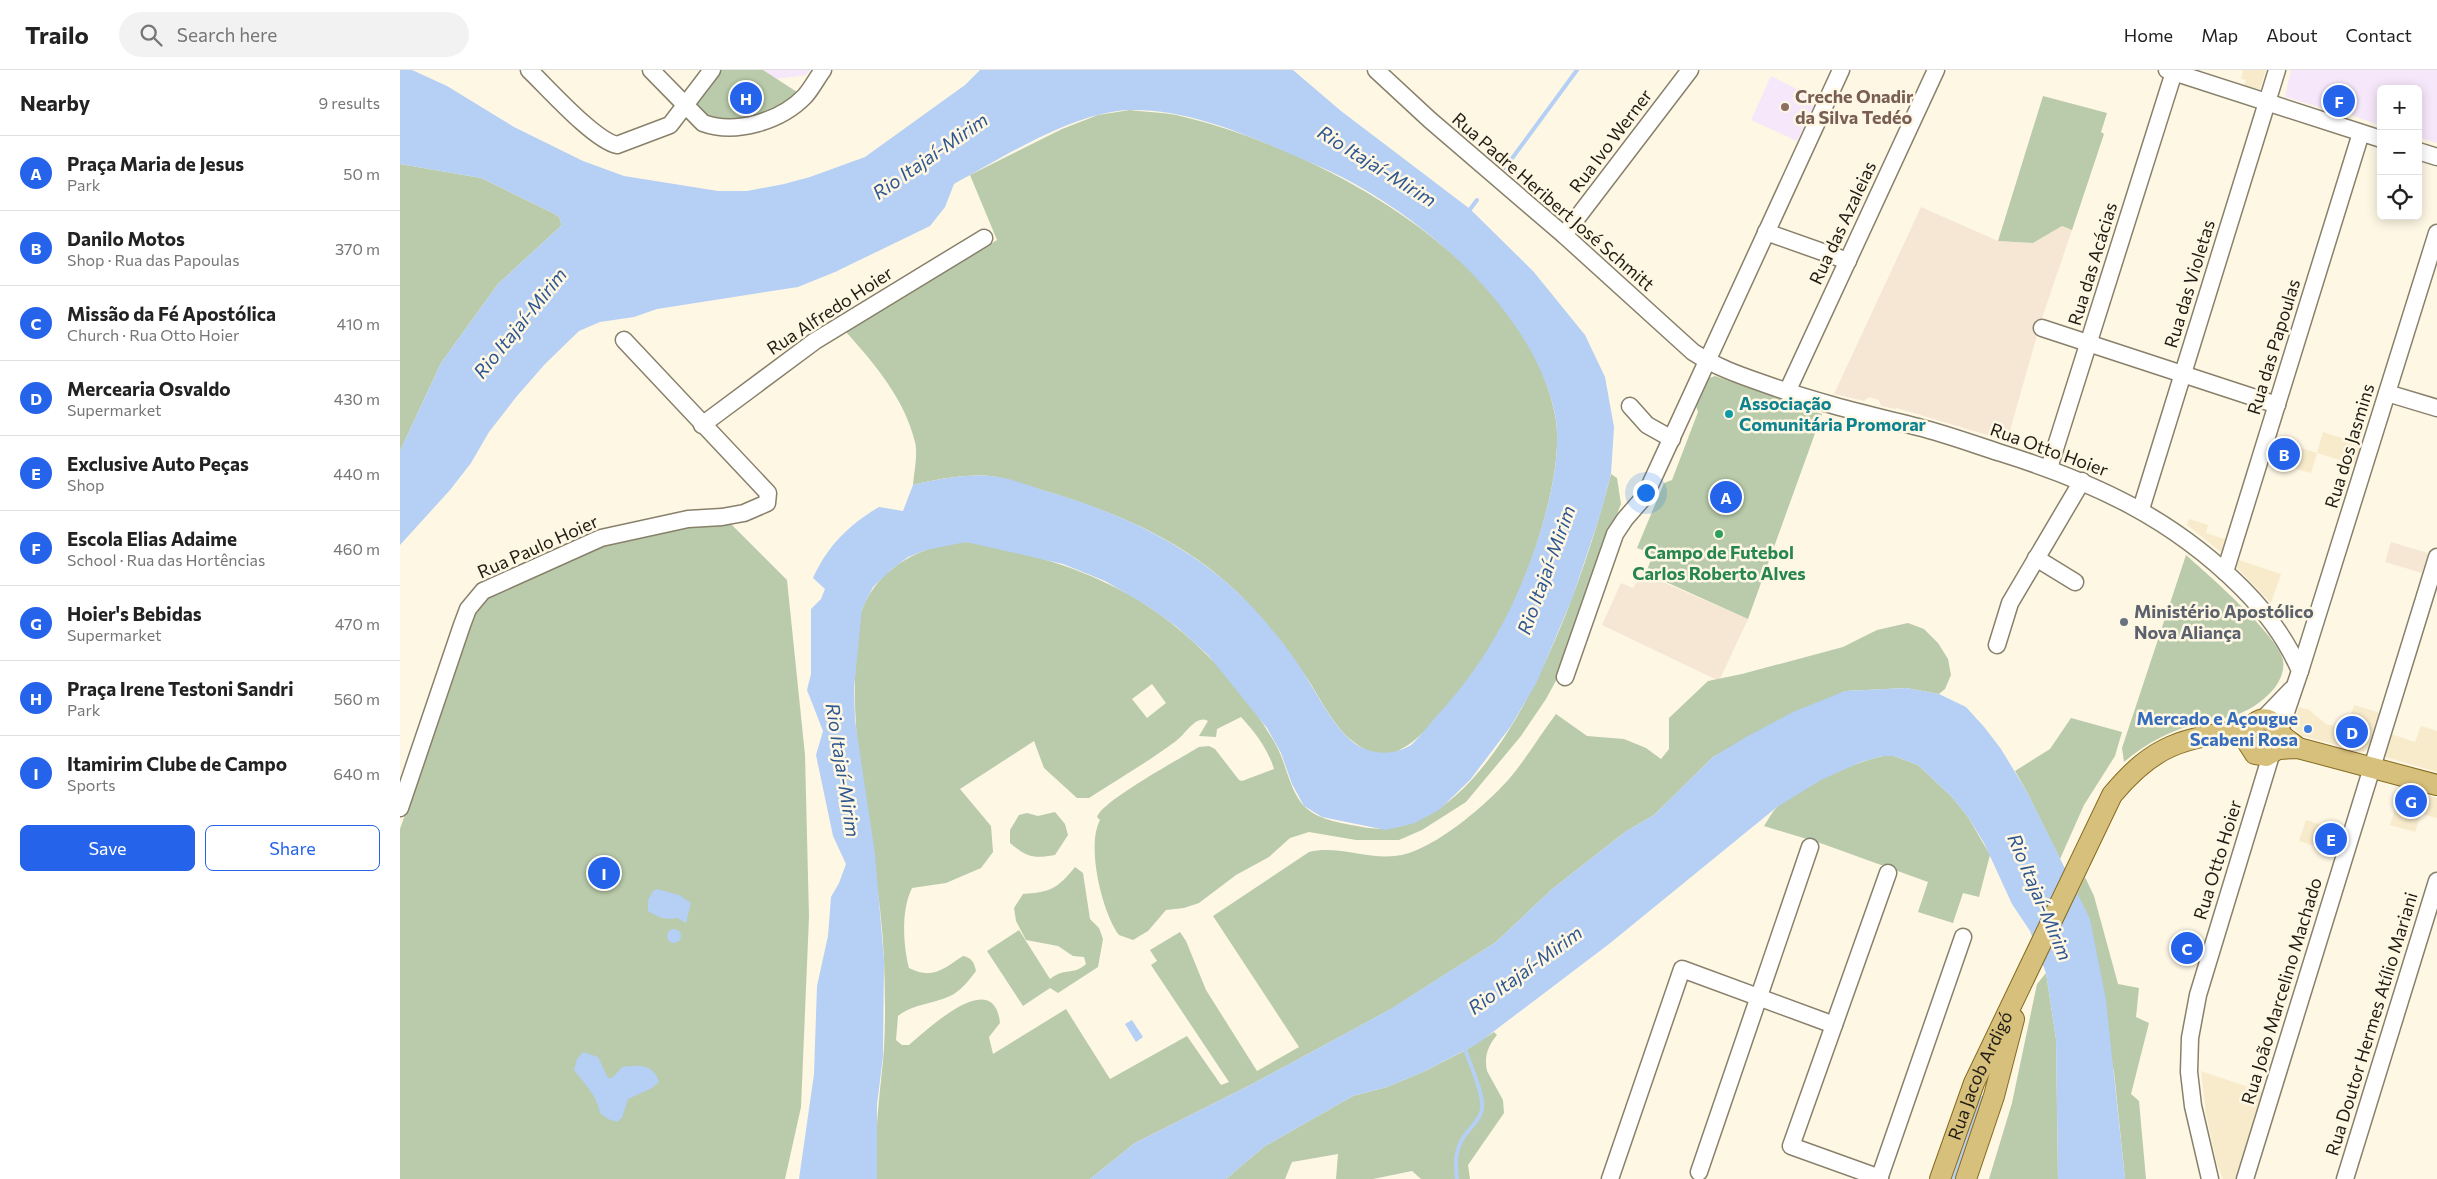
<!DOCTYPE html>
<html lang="en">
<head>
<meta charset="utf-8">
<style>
	:root { --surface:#fff; --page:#f2f2f2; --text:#222; --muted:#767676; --line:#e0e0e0; --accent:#2563eb }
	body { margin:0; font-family:Commissioner,sans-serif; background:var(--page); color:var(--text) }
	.controls { position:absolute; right:15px; top:15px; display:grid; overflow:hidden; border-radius:8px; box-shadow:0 2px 12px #0003 }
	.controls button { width:45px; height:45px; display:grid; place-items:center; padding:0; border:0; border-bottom:1px solid var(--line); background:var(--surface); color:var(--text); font:25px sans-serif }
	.you { position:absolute; left:1245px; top:422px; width:18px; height:18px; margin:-12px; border:4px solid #fff; border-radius:50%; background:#1a73e8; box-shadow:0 0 0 8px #1a73e833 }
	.badge { display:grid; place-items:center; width:32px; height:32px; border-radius:50%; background:var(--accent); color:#fff; font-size:16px; font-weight:700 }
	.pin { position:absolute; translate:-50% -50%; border:2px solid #fff; box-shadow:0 1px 5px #0006 }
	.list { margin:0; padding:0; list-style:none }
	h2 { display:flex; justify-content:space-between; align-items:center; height:65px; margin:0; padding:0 20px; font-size:21px }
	h2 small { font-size:16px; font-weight:400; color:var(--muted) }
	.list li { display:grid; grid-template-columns:32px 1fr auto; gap:15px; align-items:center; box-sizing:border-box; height:75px; padding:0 20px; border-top:1px solid var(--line) }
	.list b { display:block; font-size:19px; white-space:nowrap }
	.list p { margin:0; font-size:16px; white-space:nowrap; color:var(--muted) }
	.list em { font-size:16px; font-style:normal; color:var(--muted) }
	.actions { display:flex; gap:10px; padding:15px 20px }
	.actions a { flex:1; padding:11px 0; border:1px solid var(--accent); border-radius:8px; text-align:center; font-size:18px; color:var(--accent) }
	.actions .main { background:var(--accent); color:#fff }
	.icon { flex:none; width:28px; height:28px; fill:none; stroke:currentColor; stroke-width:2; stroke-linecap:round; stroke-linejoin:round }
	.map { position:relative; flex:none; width:2037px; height:1109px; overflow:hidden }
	header { display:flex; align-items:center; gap:30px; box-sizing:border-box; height:70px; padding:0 25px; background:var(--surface); border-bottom:1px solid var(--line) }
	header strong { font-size:24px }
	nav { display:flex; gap:28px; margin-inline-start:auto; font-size:18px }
	.search { width:350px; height:45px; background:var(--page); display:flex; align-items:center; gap:12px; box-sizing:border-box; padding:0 18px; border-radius:28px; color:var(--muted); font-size:19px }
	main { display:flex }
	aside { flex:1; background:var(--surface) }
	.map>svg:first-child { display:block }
</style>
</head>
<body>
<header>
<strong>Trailo</strong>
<div class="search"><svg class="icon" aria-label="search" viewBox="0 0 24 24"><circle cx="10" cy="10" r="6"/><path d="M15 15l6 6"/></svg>Search here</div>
<nav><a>Home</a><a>Map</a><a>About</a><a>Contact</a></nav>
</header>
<main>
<aside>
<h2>Nearby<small>9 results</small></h2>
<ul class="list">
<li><span class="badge">A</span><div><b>Praça Maria de Jesus</b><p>Park</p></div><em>50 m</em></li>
<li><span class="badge">B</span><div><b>Danilo Motos</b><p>Shop · Rua das Papoulas</p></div><em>370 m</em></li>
<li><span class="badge">C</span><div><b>Missão da Fé Apostólica</b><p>Church · Rua Otto Hoier</p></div><em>410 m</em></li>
<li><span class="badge">D</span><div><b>Mercearia Osvaldo</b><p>Supermarket</p></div><em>430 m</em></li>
<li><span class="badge">E</span><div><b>Exclusive Auto Peças</b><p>Shop</p></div><em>440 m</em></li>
<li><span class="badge">F</span><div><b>Escola Elias Adaime</b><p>School · Rua das Hortências</p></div><em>460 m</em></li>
<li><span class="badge">G</span><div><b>Hoier's Bebidas</b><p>Supermarket</p></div><em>470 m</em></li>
<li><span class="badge">H</span><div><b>Praça Irene Testoni Sandri</b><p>Park</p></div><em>560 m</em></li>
<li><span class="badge">I</span><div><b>Itamirim Clube de Campo</b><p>Sports</p></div><em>640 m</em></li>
</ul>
<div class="actions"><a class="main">Save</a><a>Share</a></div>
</aside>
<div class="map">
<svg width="2037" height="1109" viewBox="0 0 2037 1109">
	<rect width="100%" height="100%" fill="#fef7e4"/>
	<g fill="#f7ebcc">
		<polygon points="1843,0 1866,0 1860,19 1844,16 1846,10 1841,9"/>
		<polygon points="1923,362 1962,375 1956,395 1917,383 1911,403 1870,391 1877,370 1917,383"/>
		<polygon points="1789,449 1808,455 1806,463 1825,469 1821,482 1787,455"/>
		<polygon points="1839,490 1881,504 1871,533 1839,500 1837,497"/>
		<polygon points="1954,635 1980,643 1969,678 1964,682 1902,666 1895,659 1894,652 1899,637 1909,640 1926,654 1947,659"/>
		<polygon points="2021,656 2037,661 2037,702 1985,687 1991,664 2015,672"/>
		<polygon points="2002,718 2037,728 2037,748 2021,744 2015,762 1990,755"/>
		<polygon points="1906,750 1943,762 1936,782 1899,771"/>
		<polygon points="1801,1001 1863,1022 1837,1109 1823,1109 1817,1094 1806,1044"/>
	</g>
	<g fill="#f6e7d4">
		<polygon points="1521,137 1598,171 1633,173 1662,156 1672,160 1642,248 1607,371 1497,338 1495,339 1481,336 1479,330 1469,327 1464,331 1434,324"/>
		<polygon points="1991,472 2028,483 2022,503 1985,492"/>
		<polygon points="1242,503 1348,549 1319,611 1202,555 1221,513 1233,518"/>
	</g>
	<g fill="#f6e7fa">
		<polygon points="363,0 410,0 406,5 376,9"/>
		<polygon points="1891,0 2037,0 2037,73 2018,67 2018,19 1981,19 1981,56 1936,39 1935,42 1885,27"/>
		<polygon points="1371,6 1417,29 1397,71 1351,50"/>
	</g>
	<g fill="#b9cbaa" fill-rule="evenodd">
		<polygon points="321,0 363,0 397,22 375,42 335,50 309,47 297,37 297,33"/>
		<polygon points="1643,26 1707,43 1701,62 1704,64 1672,160 1662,156 1633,173 1598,171"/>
		<path d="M 730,40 C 745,42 761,42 776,45 C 918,77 1125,190 1155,345 C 1168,408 1119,540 1081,591 C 1064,615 1020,678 991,683 C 978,685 965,681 955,673 C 933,657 920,627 905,605 C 894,589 879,573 867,557 C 857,545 848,532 837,522 C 782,469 713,441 642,420 C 625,415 607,408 590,406 C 564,404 538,409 513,415 C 514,402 518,385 515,372 C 505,330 475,294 446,262 L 597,170 L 570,105 L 662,59 L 698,45 Z"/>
		<polygon points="0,94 81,108 153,143 159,147 162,155 98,214 41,293 0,381"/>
		<polygon points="1315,306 1422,344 1348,549 1246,503 1253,484 1237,478 1264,413 1272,410 1298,342 1296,336 1309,308"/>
		<path d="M 1211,404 L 1217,408 L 1221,434 L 1202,481 L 1158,607 L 1146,629 L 1121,666 L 1066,732 L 1022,760 L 999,770 L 956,770 L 909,762 L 890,768 L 869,787 L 836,805 L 799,833 L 784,838 L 766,840 L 748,861 L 733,870 L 719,865 C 702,842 686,776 700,750 L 697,747 C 702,731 781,688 799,677 L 809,676 L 815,679 L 839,710 L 842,711 L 874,699 C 868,679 855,662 841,647 L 817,659 L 816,667 L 799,666 L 808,651 C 796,644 785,665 776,671 C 748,692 718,709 689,728 L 677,728 L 644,698 L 634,671 L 560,719 L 591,756 L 593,782 L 581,798 L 546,813 L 512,818 C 501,840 503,875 509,898 C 533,910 543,899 563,886 C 572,888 574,892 576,901 C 570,909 563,918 554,924 C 536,934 514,933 498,946 L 496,970 L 502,975 L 509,975 C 529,958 594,896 600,953 L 589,967 L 593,984 L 666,939 L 710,1009 L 787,966 L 821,1015 L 829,1012 L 751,895 L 757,891 L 750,880 L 780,862 L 786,871 L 806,920 L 857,1001 L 899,977 L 813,846 L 909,782 C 937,775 966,789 995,786 C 1031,783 1086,735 1109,709 C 1126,689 1140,665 1156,644 L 1187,666 L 1224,669 L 1246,678 L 1261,689 L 1269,679 L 1269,648 L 1308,611 L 1342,604 L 1443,577 L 1477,560 L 1508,553 L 1524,559 L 1538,573 L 1548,589 L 1551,605 L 1545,619 L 1539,624 L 1506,618 L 1445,621 L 1313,687 L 1254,745 L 1225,762 L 1151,820 L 1096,872 L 991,939 L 856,1012 L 735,1073 L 690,1109 L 477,1109 C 474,1069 479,1030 483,991 C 486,958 485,923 484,889 C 480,784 444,674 458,570 C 459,559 459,547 463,537 C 480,497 523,474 565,472 C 573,472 582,475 590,476 C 660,490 726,514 781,561 C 819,593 853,633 877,677 C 887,696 890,723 906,738 C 921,751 943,753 962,757 C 1097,783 1186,503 1211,404 ZM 752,614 L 766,633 L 747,648 L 732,629 Z"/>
		<polygon points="328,451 387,510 405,685 409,847 401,1037 385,1109 0,1109 0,759 78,533 213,469"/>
		<path d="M 1786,485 C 1806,503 1878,565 1883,590 C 1887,614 1860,635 1841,643 C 1828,649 1814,650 1801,653 C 1770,660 1748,672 1724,692 L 1722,678 Z"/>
		<polygon points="1671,648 1722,662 1715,686 1684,735 1660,789 1627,722 1615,701 1650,679"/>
		<polygon points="1863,658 1872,662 1873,673 1859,678 1854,664"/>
		<path d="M 1483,686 L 1494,686 L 1518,695 L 1552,727 L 1568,747 L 1590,785 L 1579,827 L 1563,823 L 1553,853 L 1518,842 L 1528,812 L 1423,774 L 1364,756 C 1368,750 1372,742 1377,737 C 1398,716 1455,692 1483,686 Z"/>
		<path d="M 655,742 L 665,754 L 668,765 L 655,785 C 633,789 627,787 610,773 L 610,760 L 619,745 L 627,743 L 638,746 Z"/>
		<path d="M 675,797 L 683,803 L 690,849 L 699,858 L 703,869 L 698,897 L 658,923 L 650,918 L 623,936 L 587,881 L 619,860 L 650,909 C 665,897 673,906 686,894 L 684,887 L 673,886 L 658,876 L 626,870 L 616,851 L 614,838 L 623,824 C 651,822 657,819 675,797 Z"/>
		<polygon points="1685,807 1694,826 1718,914 1739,918 1736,947 1749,953 1731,1024 1739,1031 1746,1109 1725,1109 1714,1002 1677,824"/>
		<polygon points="1646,903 1656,969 1658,1109 1589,1109 1612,1033 1637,914"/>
		<path d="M 1094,962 L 1097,965 C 1088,976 1084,986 1087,1001 L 1103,1030 L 1104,1043 L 1068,1095 L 1070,1109 L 1021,1109 L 1012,1101 L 973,1109 L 936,1109 L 938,1084 L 892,1092 L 885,1109 L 826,1109 L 865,1076 L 953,1026 L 987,1017 L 1023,1002 L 1066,980 Z"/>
	</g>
	<g fill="#b5cff5">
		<path d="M 0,0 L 12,0 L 47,16 L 114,57 L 183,91 L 224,106 L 318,121 L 347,121 L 384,114 L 410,107 L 465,87 L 565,15 L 580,0 L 893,0 L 941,41 L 1070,139 L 1133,201 L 1185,265 L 1205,307 L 1214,357 L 1211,404 L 1201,442 L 1173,526 L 1137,612 L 1111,656 L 1070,710 L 1039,740 L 1015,753 L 986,760 L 922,747 L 904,736 L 892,714 L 881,683 L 867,658 L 808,585 L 777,557 L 746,535 L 705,511 L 663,494 L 566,472 L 526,480 L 508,487 L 492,499 L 473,517 L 462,539 L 454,618 L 455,650 L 475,784 L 484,890 L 483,986 L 477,1035 L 477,1109 L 399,1109 L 414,1004 L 417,916 L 428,866 L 431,827 L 439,813 L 446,794 L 433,766 L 416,685 L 423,661 L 407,620 L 411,604 L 411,539 L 421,529 L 425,519 L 413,508 C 428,475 449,455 479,437 L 503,441 L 513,415 C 538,409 565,404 591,406 C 611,408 630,416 649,422 C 735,447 817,489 873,561 C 886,576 898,593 908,610 C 921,631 935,658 954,673 C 970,685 994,686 1011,675 C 1019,668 1027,657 1034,649 C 1064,617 1088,583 1108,543 C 1133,494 1166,399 1155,344 C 1134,244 1029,152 942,107 C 924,98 905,90 886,82 C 839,61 781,38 728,40 C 672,43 603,87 554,114 L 545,137 L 530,156 L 435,202 L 398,217 L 257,239 L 234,247 L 200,252 L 179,261 L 145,294 L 117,326 L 89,362 L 71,393 L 50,420 L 0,475 L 0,381 L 41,293 L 98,214 L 162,155 L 159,147 L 153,143 L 81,108 L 0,94 Z"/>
		<polygon points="1506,618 1539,624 1566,637 1585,658 1601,679 1627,722 1690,849 1706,930 1725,1109 1658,1109 1656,969 1646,903 1630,861 1612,834 1584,773 1568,747 1552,727 1518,695 1494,686 1483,686 1461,692 1421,710 1377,737 1209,874 1077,974 1023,1002 987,1017 953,1026 865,1076 826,1109 690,1109 735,1073 856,1012 989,940 1096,872 1151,820 1225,762 1254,745 1313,687 1346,667 1393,642 1445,621"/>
		<path d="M 257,819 L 279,825 L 291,833 L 286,853 L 277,848 C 264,850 260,848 248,841 L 248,830 L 253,821 Z"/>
		<circle cx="274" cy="866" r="7"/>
		<polygon points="732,950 743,967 736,972 725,954"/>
		<path d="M 183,982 L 198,987 L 208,1008 L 212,1008 L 222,997 C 239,995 253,993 259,1012 L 252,1018 L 228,1029 L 222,1048 L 217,1052 L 208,1049 L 200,1043 C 197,1026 185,1014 174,1000 L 177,989 Z"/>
	</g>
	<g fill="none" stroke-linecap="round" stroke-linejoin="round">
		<g stroke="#b5cff5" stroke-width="4">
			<polyline points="1105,98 1177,0"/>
			<polyline points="1068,142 1077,130"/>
			<path d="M 1057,1109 C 1055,1094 1055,1081 1063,1068 C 1068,1059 1080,1051 1082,1039 C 1084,1024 1069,992 1064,976"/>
			<polyline points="1554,1109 1582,1028"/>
		</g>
		<g stroke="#88806a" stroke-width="19">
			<g id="minor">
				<path d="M 129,0 C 148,18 194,70 217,75 L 270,55 L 312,0"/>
				<path d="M 251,0 L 303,53 C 336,65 381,51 405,26 C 412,18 417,8 423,0"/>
				<path d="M 976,0 L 1030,50 L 1164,165 L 1293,282 C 1316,297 1339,305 1365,314 C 1415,332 1466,344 1518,357 C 1546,364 1573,374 1601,383 C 1694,412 1772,448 1842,518 C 1867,543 1886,568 1900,601 L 1880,660"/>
				<polyline points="1767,0 1981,69"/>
				<polyline points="2018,81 2037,87"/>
				<polyline points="1366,162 1448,191"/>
				<polyline points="1164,165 1290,0"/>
				<polyline points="1642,258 1877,335"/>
				<polyline points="1387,322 1536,0"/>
				<polyline points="1987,323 2037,338"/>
				<polyline points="1230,336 1247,355 1272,369"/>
				<polyline points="302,355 415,271 584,168"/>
				<polyline points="1649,398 1774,2"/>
				<polyline points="1741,439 1877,0"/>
				<polyline points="1636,488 1675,512"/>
				<polyline points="1825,502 1961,63"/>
				<polyline points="1597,575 1610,533 1682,411"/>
				<polyline points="1900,601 2037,163"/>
				<polyline points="1165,607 1215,464 1225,449 1245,426 1441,0"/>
				<polyline points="1862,650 1891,620"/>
				<polyline points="0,738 62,555 68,539 83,521 201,468 288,449 322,447 344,443 367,433 368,423 224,270"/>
				<polyline points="1299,1102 1410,777"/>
				<polyline points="1480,1108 1391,1076 1488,803"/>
				<polyline points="1210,1109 1282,899 1434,955"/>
				<polyline points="1479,1109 1563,867"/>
				<polyline points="1810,1109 1793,1036 1789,1002 1790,968 1798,925 1871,685"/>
				<polyline points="1845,1109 2037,487"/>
				<polyline points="1945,1109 2037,811"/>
			</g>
		</g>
		<g stroke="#856b1f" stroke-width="22">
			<g id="major">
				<path d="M 1882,668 L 1878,679 L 1866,686 L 1855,684 L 1846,670 C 1847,663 1848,657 1855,653 C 1870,643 1875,656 1883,666 C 1887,670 1894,674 1898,678"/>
				<polyline points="1878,679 1898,678 2037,715"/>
				<path id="s1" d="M 1540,1109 L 1574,1013 L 1712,725 C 1756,672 1783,669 1849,659"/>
				<polyline points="1566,1109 1594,1026 1614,949"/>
			</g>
		</g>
		<use href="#minor" stroke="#fff" stroke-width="16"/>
		<use href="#major" stroke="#d7c07c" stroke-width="20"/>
	</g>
	<circle fill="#8d6e63" stroke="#fef7e4" stroke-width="2" cx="1385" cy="37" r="5"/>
	<circle fill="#0f9aa8" stroke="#fef7e4" stroke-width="2" cx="1329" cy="344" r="5"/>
	<circle fill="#2e9e5b" stroke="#fef7e4" stroke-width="2" cx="1319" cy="464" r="5"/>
	<circle fill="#6b7280" stroke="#fef7e4" stroke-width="2" cx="1724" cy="552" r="5"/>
	<circle fill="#3f7fe0" stroke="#fef7e4" stroke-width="2" cx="1908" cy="659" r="5"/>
	<g text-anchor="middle" stroke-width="5" stroke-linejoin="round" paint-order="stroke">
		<g font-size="18" font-weight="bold" fill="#785e54" stroke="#fef7e4" text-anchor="start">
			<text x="1395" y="33">Creche Onadir<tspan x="1395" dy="21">da Silva Tedéo</tspan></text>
		</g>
		<g font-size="18" fill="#201c14" stroke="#fef7e4">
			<text transform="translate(1211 71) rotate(-53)" y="6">Rua Ivo Werner</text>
			<text transform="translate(1153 132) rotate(41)" y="6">Rua Padre Heribert José Schmitt</text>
			<text transform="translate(1443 153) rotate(-65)" y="6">Rua das Azaleias</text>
			<text transform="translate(1693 194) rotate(-73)" y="6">Rua das Acácias</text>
			<text transform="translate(1790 214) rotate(-73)" y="6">Rua das Violetas</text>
			<text transform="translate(430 241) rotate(-33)" y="6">Rua Alfredo Hoier</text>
			<text transform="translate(1874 277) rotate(-73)" y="6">Rua das Papoulas</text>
			<text transform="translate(1950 376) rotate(-73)" y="6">Rua dos Jasmins</text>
			<text transform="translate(1649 380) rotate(20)" y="6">Rua Otto Hoier</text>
			<text transform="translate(138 477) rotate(-24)" y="6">Rua Paulo Hoier</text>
			<text transform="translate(1818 790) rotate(-73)" y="6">Rua Otto Hoier</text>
			<text transform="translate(1882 921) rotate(-73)" y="6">Rua João Marcelino Machado</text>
			<text transform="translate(1972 954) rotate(-73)" y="6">Rua Doutor Hermes Atílio Mariani</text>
			<text dy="6" stroke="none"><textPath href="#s1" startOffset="111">Rua Jacob Ardigó</textPath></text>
		</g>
		<g font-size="18" font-weight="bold" fill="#0d838f" stroke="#fef7e4" text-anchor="start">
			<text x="1339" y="340">Associação<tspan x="1339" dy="21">Comunitária Promorar</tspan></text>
		</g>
		<g font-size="18" font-weight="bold" fill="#27864d" stroke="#fef7e4">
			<text x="1319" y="489">Campo de Futebol<tspan x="1319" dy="21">Carlos Roberto Alves</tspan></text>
		</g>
		<g font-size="18" font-weight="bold" fill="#5b616d" stroke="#fef7e4" text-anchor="start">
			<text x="1734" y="548">Ministério Apostólico<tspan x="1734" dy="21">Nova Aliança</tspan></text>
		</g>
		<g font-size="18" font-weight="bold" fill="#366cbe" stroke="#fef7e4" text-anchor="end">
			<text x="1898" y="655">Mercado e Açougue<tspan x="1898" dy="21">Scabeni Rosa</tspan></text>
		</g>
		<g font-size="19" font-style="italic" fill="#2e5690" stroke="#fef7e4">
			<text transform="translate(530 86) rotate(-35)" y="7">Rio Itajaí-Mirim</text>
			<text transform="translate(977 96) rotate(32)" y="7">Rio Itajaí-Mirim</text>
			<text transform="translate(120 253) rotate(-51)" y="7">Rio Itajaí-Mirim</text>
			<text transform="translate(1146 500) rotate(-70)" y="7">Rio Itajaí-Mirim</text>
			<text transform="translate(443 700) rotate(81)" y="7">Rio Itajaí-Mirim</text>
			<text transform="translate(1640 827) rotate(67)" y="7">Rio Itajaí-Mirim</text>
			<text transform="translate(1125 900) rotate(-36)" y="7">Rio Itajaí-Mirim</text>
		</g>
	</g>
</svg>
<div class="controls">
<button>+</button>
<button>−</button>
<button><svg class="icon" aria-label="locate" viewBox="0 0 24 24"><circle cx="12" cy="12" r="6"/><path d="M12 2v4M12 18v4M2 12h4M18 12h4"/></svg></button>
</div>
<div class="you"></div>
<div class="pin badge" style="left:1326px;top:427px">A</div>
<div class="pin badge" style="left:1884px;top:384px">B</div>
<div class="pin badge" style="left:1787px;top:878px">C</div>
<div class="pin badge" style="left:1952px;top:662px">D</div>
<div class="pin badge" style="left:1931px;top:769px">E</div>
<div class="pin badge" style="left:1939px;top:31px">F</div>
<div class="pin badge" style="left:2011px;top:731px">G</div>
<div class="pin badge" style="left:346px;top:28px">H</div>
<div class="pin badge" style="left:204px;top:803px">I</div>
</div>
</main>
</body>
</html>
